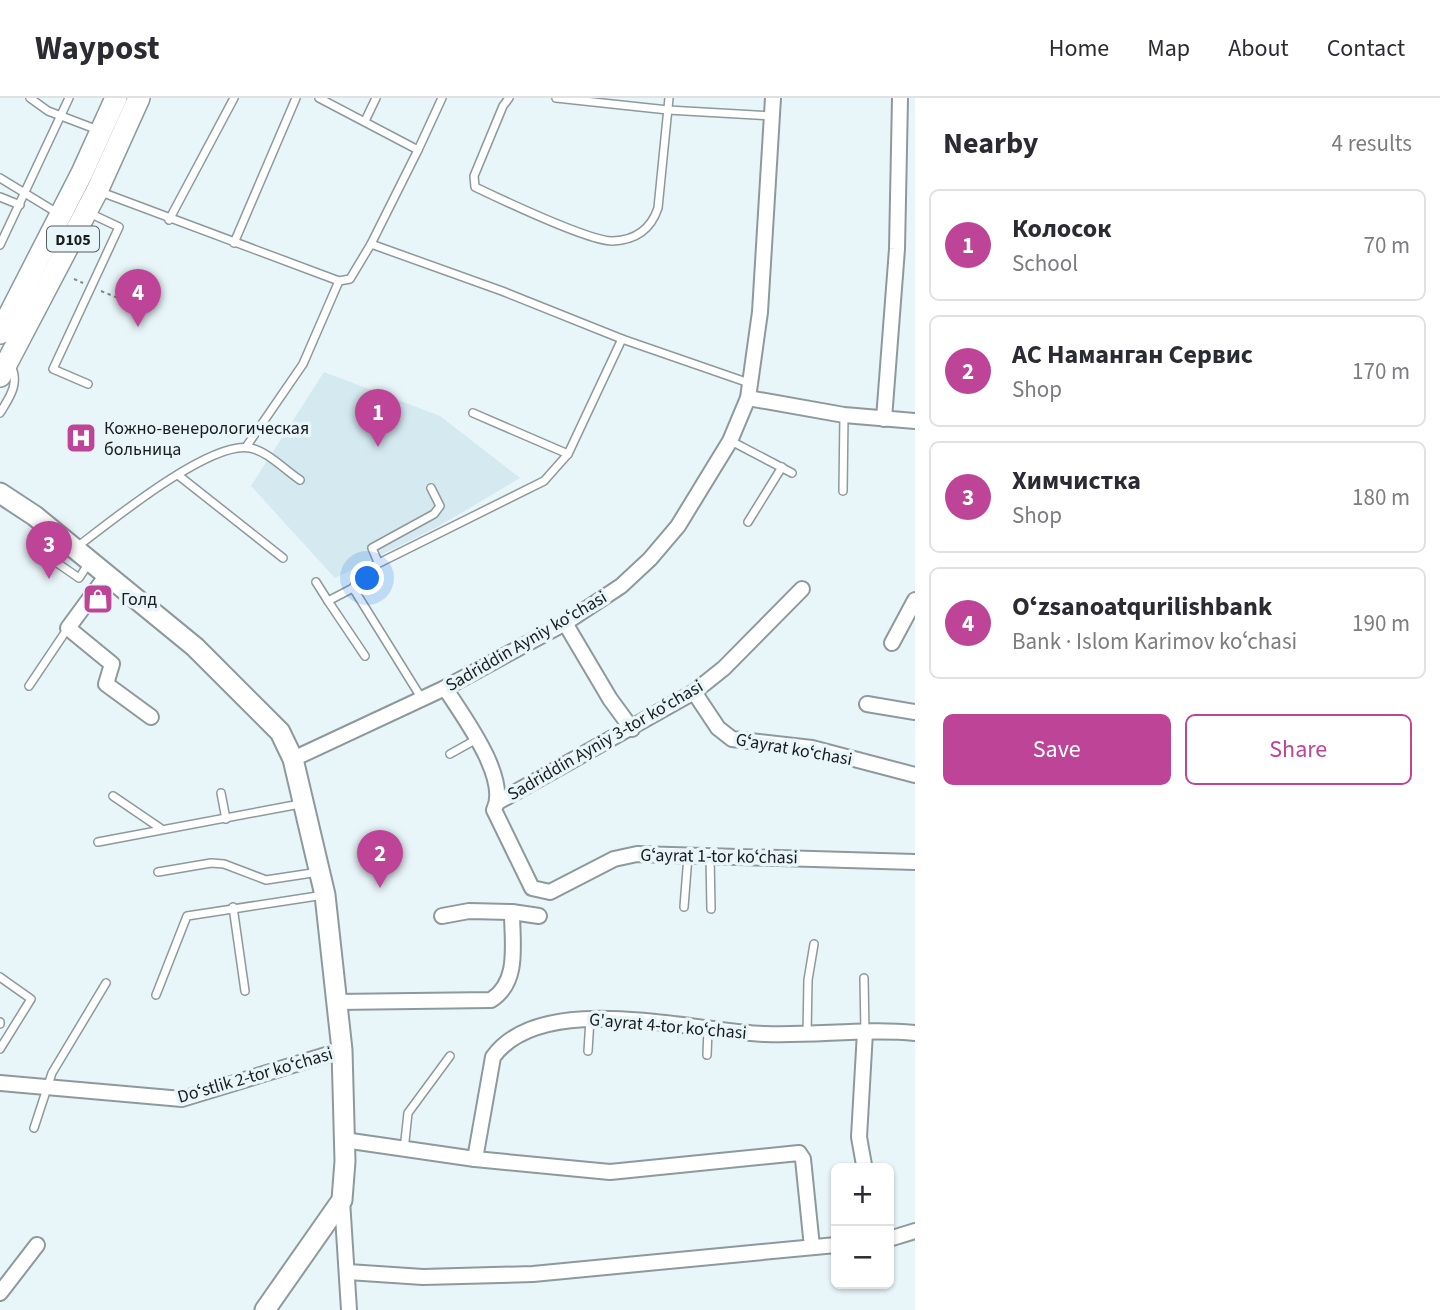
<!DOCTYPE html>
<html lang="en">
<head>
<meta charset="utf-8">
<style>
	:root { --surface:#fff; --page:#f2f2f3; --text:#2b2b33; --muted:#7c7c81; --line:#e1e1e2; --accent:#be4497 }
	body { margin:0; font-family:"Source Sans 3",sans-serif; background:var(--page); color:var(--text) }
	.controls { position:absolute; right:21px; bottom:21px; display:grid; overflow:hidden; border-radius:10px; box-shadow:0 2px 5px #0004 }
	.controls button { width:63px; height:63px; display:grid; place-items:center; padding:0; border:0; border-bottom:2px solid var(--line); background:var(--surface); color:var(--text); font:35px sans-serif }
	.you { position:absolute; left:368px; top:481px; width:24px; height:24px; margin:-18px; border:5px solid #fff; border-radius:50%; background:#1a73e8; box-shadow:0 0 0 10px #1a73e833 }
	.badge { display:grid; place-items:center; width:46px; height:46px; border-radius:50%; background:var(--accent); color:#fff; font-size:23px; font-weight:700 }
	.pin { position:absolute; translate:-50% -58px; filter:drop-shadow(0 2px 4px #0008) }
	.pin::after { content:''; position:absolute; top:37px; width:24px; height:21px; background:inherit; clip-path:polygon(0 0,100% 0,50% 100%) }
	.list { margin:0; padding:0; list-style:none }
	h2 { display:flex; justify-content:space-between; align-items:center; height:91px; margin:0; padding:0 28px; font-size:30px }
	h2 small { font-size:23px; font-weight:400; color:var(--muted) }
	.list li { display:grid; grid-template-columns:46px 1fr auto; gap:21px; align-items:center; box-sizing:border-box; height:112px; margin:0 14px 14px; padding:0 14px; border:2px solid var(--line); border-radius:10px }
	.list b { display:block; font-size:26px; white-space:nowrap }
	.list p { margin:0; font-size:23px; white-space:nowrap; color:var(--muted) }
	.list em { font-size:23px; font-style:normal; color:var(--muted) }
	.actions { display:flex; gap:14px; padding:21px 28px }
	.actions a { flex:1; padding:16px 0; border:2px solid var(--accent); border-radius:10px; text-align:center; font-size:24px; color:var(--accent) }
	.actions .main { background:var(--accent); color:#fff }
	.map { position:relative; flex:none; width:915px; height:1212px; overflow:hidden }
	header { display:flex; align-items:center; gap:42px; box-sizing:border-box; height:98px; padding:0 35px; background:var(--surface); border-bottom:2px solid var(--line) }
	header strong { font-size:33px }
	nav { display:flex; gap:38px; margin-inline-start:auto; font-size:24px }
	main { display:flex }
	aside { flex:1; background:var(--surface) }
	.map>svg:first-child { display:block }
</style>
</head>
<body>
<header>
<strong>Waypost</strong>
<nav><a>Home</a><a>Map</a><a>About</a><a>Contact</a></nav>
</header>
<main>
<div class="map">
<svg width="915" height="1212" viewBox="0 0 915 1212">
	<rect width="100%" height="100%" fill="#e8f5f9"/>
	<polygon fill="#d4e9f0" points="324,274 440,318 520,380 439,428 335,480 251,388"/>
	<g fill="none" stroke-linecap="round" stroke-linejoin="round">
		<g stroke="#8e999c" stroke-width="10">
			<g id="lane">
				<polyline points="30,0 48,13 98,32"/>
				<polyline points="319,0 418,52 371,146 502,193 622,241"/>
				<path d="M 509,0 L 503,8 L 474,78 L 475,89 C 498,100 591,144 613,143 C 636,142 651,131 658,110 L 669,0"/>
				<polyline points="556,0 668,12 771,18"/>
				<polyline points="365,23 376,0"/>
				<polyline points="418,52 442,0"/>
				<polyline points="0,80 59,116"/>
				<polyline points="101,94 339,183 350,181 371,146"/>
				<polyline points="0,99 20,107"/>
				<polyline points="87,114 119,129 53,271 88,286"/>
				<polyline points="169,122 234,0"/>
				<polyline points="234,145 296,0"/>
				<polyline points="0,147 69,0"/>
				<path d="M 0,315 C 9,300 20,286 11,268"/>
				<polyline points="473,315 568,356"/>
				<polyline points="731,343 792,375"/>
				<polyline points="246,349 303,266 339,183"/>
				<polyline points="178,377 283,460"/>
				<polyline points="843,393 844,317"/>
				<polyline points="748,424 782,369"/>
				<path d="M 77,449 C 110,424 210,342 250,350 C 267,353 285,372 300,382"/>
				<polyline points="50,460 79,480 89,465"/>
				<polyline points="378,464 372,450 434,416 440,408 431,390"/>
				<polyline points="316,484 328,503"/>
				<polyline points="353,490 328,503 365,558"/>
				<polyline points="29,588 68,530"/>
				<polyline points="422,601 353,490 363,473 544,383 568,356 622,241 749,285"/>
				<polyline points="450,656 477,641"/>
				<polyline points="221,695 226,721"/>
				<polyline points="113,698 160,730"/>
				<polyline points="98,744 300,706"/>
				<polyline points="710,758 711,811"/>
				<polyline points="158,774 211,765 224,766 266,782 319,774"/>
				<polyline points="233,809 245,893"/>
				<polyline points="684,809 688,758"/>
				<polyline points="0,879 31,901 0,951"/>
				<polyline points="864,880 865,934"/>
				<polyline points="156,897 187,818 324,797"/>
				<polyline points="0,924 0,926"/>
				<polyline points="807,937 808,882 814,846"/>
				<polyline points="588,953 590,921"/>
				<polyline points="707,957 708,931"/>
				<polyline points="34,1030 52,975 106,885"/>
				<polyline points="404,1052 408,1015 450,958"/>
			</g>
		</g>
		<g stroke="#8e999c" stroke-width="18">
			<g id="street">
				<polyline points="748,300 844,317 915,323"/>
				<polyline points="884,321 897,151 900,0"/>
				<polyline points="107,477 68,530 112,566 106,586 151,619"/>
				<polyline points="565,525 610,601 632,631"/>
				<polyline points="892,545 915,502"/>
				<path d="M 445,590 C 462,617 510,680 494,712 L 532,790 L 550,794 L 614,761 L 637,756 L 915,764"/>
				<polyline points="694,594 718,630 732,641 812,650 915,677"/>
				<polyline points="867,606 915,614"/>
				<polyline points="293,661 445,590 565,525 621,488 650,461 678,428 730,343 748,300 760,214 773,0"/>
				<polyline points="498,704 694,594 724,570 802,491"/>
				<polyline points="442,818 469,813 512,814"/>
				<path d="M 336,904 L 491,902 C 520,884 512,845 512,814 L 539,818"/>
				<polyline points="0,985 182,1001 342,952"/>
				<path d="M 344,1042 L 475,1061 L 493,959 C 542,891 693,934 765,936 C 815,938 865,930 915,935"/>
				<polyline points="475,1061 610,1074 799,1055 803,1061 812,1149"/>
				<polyline points="864,1067 859,1039 865,934"/>
				<polyline points="342,1102 349,1212"/>
				<polyline points="889,1141 915,1133"/>
				<polyline points="348,1174 423,1179 533,1176 836,1147"/>
				<polyline points="0,1195 37,1147"/>
			</g>
		</g>
		<g stroke="#8e999c" stroke-width="23">
			<polyline id="secondary" points="0,395 35,418 195,549 280,634 293,661 325,797 342,952 345,1063 342,1102 265,1212"/>
		</g>
		<g stroke="#8e999c" stroke-width="24">
			<g id="primary">
				<polyline points="0,235 82,75 116,0"/>
				<polyline points="0,278 97,93 139,0"/>
			</g>
		</g>
		<g stroke="#7f888a" stroke-width="2" stroke-dasharray="3.5 3.5" stroke-linecap="butt">
			<polyline points="74,181 83,185"/>
			<polyline points="101,193 135,207"/>
		</g>
		<use href="#lane" stroke="#fff" stroke-width="7"/>
		<use href="#street" stroke="#fff" stroke-width="14"/>
		<use href="#secondary" stroke="#fff" stroke-width="19"/>
		<use href="#primary" stroke="#fff" stroke-width="21"/>
	</g>
	<defs>
		<g id="hospital-square" transform="scale(1.575)"><rect x="-9" y="-9" width="18" height="18" rx="4" fill="#be4497" stroke="#e8f5f9"/><path d="M-5-5h3v3.5h4V-5h3V5h-3V1.5h-4V5h-3Z" fill="#fff"/></g>
		<g id="shop-square" transform="scale(1.575)"><rect x="-9" y="-9" width="18" height="18" rx="4" fill="#be4497" stroke="#e8f5f9"/><path d="M-5-2.5h2.3a2.7 3.5 0 0 1 5.4 0H5L5.5 6h-11ZM-1.5-2.5h3a1.5 2.3 0 0 0-3 0Z" fill="#fff"/></g>
	</defs>
	<g fill-rule="evenodd">
		<use href="#hospital-square" x="81" y="340"/>
		<use href="#shop-square" x="98" y="501"/>
	</g>
	<g text-anchor="middle" stroke-width="7" stroke-linejoin="round" paint-order="stroke">
		<rect fill="#e8f5f9" stroke="#565d5f" stroke-width="2" x="47" y="128.5" width="52" height="25" rx="5"/>
		<g font-size="16" font-weight="bold" fill="#181c1d">
			<text x="73" y="147">D105</text>
		</g>
		<g font-size="18" fill="#181c1d" stroke="#e8f5f9" text-anchor="start">
			<text x="104" y="336">Кожно-венерологическая<tspan x="104" dy="21">больница</tspan></text>
			<text x="121" y="507">Голд</text>
		</g>
		<g font-size="18" fill="#181c1d" stroke="#e8f5f9">
			<text transform="translate(526 543) rotate(-30)" y="6">Sadriddin Ayniy koʻchasi</text>
			<text transform="translate(605 642) rotate(-30)" y="6">Sadriddin Ayniy 3-tor koʻchasi</text>
			<text transform="translate(794 651) rotate(10)" y="6">Gʻayrat koʻchasi</text>
			<text transform="translate(719 758) rotate(1)" y="6">Gʻayrat 1-tor koʻchasi</text>
			<text transform="translate(668 928) rotate(5)" y="6">G'ayrat 4-tor koʻchasi</text>
			<text transform="translate(255 977) rotate(-16)" y="6">Doʻstlik 2-tor koʻchasi</text>
		</g>
	</g>
</svg>
<div class="controls">
<button>+</button>
<button>−</button>
</div>
<div class="you"></div>
<div class="pin badge" style="left:378px;top:349px">1</div>
<div class="pin badge" style="left:380px;top:790px">2</div>
<div class="pin badge" style="left:49px;top:481px">3</div>
<div class="pin badge" style="left:138px;top:229px">4</div>
</div>
<aside>
<h2>Nearby<small>4 results</small></h2>
<ul class="list">
<li><span class="badge">1</span><div><b>Колосок</b><p>School</p></div><em>70 m</em></li>
<li><span class="badge">2</span><div><b>АС Наманган Сервис</b><p>Shop</p></div><em>170 m</em></li>
<li><span class="badge">3</span><div><b>Химчистка</b><p>Shop</p></div><em>180 m</em></li>
<li><span class="badge">4</span><div><b>Oʻzsanoatqurilishbank</b><p>Bank · Islom Karimov koʻchasi</p></div><em>190 m</em></li>
</ul>
<div class="actions"><a class="main">Save</a><a>Share</a></div>
</aside>
</main>
</body>
</html>
